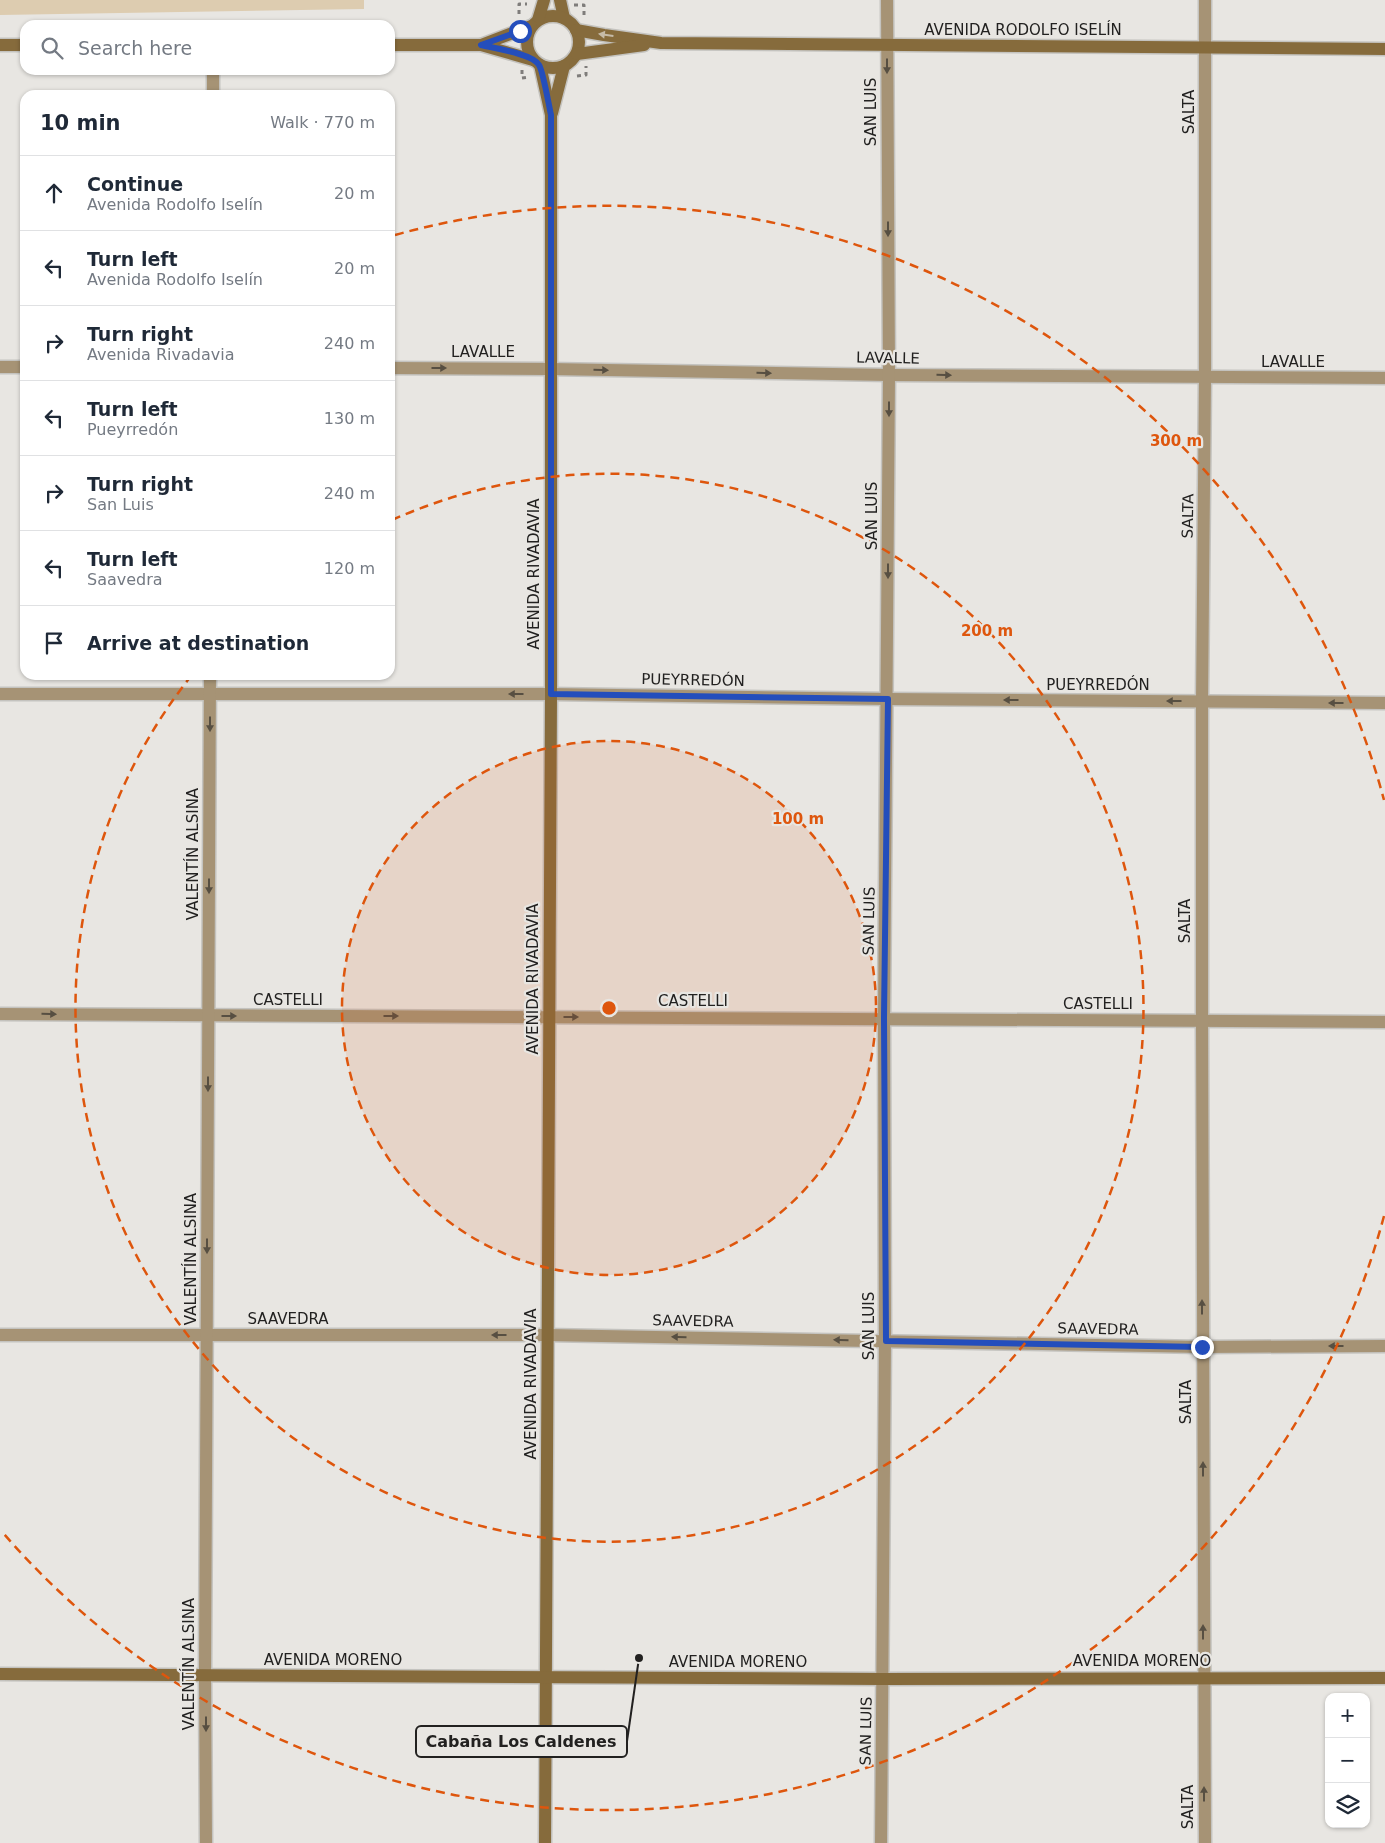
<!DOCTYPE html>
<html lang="en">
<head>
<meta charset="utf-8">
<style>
	:root { --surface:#fff; --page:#f6f6f7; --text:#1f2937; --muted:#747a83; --line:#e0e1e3 }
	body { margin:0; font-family:"DejaVu Sans",sans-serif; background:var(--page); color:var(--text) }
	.controls { position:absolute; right:15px; bottom:15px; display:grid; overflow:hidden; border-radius:10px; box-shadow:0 1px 4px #0004 }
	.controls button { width:45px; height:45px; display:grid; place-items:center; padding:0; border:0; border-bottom:1px solid var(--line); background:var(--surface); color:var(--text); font:25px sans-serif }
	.stop { position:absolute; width:15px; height:15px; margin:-11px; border:4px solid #244ebc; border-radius:50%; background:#fff }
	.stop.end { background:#244ebc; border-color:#fff; box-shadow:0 1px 5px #0008 }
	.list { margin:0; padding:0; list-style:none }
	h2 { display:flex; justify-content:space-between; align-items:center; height:65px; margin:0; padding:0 20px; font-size:21px }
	h2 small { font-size:16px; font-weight:400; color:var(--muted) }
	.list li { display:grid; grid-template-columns:32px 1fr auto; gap:15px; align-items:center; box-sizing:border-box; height:75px; padding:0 20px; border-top:1px solid var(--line) }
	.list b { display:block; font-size:19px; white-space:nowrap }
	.list p { margin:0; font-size:16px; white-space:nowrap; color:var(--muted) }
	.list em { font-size:16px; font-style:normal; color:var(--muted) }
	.icon { flex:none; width:28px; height:28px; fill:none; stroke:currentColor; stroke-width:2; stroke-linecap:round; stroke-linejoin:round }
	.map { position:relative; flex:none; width:1385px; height:1843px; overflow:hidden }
	.search { position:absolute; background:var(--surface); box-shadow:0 1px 4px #0004; left:20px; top:20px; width:375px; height:55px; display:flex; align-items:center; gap:12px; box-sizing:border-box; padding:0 18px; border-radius:15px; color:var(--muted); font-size:19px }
	.panel { position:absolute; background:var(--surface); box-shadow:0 1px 4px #0004; left:20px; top:90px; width:375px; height:590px; border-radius:15px }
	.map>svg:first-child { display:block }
</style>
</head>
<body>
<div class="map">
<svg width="1385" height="1843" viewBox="0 0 1385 1843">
	<rect width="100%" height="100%" fill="#e8e6e2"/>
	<polygon fill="#ddccb0" points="0,0 364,0 364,9 0,15"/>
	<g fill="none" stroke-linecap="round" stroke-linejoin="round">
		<g stroke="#c4c3bf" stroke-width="15">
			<g id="street">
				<polyline points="213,95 213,70"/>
				<polyline points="0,367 25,367"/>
				<polyline points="390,368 550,369 889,375 1385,378"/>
				<polyline points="0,694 551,694 888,699 1385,703"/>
				<polyline points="0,1014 1385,1022"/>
				<polyline points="0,1335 547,1335 1202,1347 1385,1346"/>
				<polyline points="206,1843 205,1675 210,675"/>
				<polyline points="881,1843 885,1341 884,1019 889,375 887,0"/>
				<polyline points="1205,1843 1202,1021 1202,702 1205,378 1205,0"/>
			</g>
		</g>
		<g stroke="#c4c3bf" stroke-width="15">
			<g id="secondary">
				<polyline points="560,0 564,18"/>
				<circle cx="553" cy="42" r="26"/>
				<polyline points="538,20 544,0"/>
				<polyline points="576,30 604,35 661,43 1385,49"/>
				<polyline points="0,45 25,45"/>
				<polyline points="390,45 481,45 533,60"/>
				<polyline points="481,45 531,26"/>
				<polyline points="577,54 644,45"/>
				<polyline points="540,65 551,115 551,694 545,1843"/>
				<polyline points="552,113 564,66"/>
				<polyline points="0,1674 883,1679 1385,1678"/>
			</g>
		</g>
		<g stroke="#7f7d7b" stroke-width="3" stroke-dasharray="4 4" stroke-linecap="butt">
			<polyline points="574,5 584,5 584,17"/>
			<polyline points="519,14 519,4 527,4"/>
			<polyline points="522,70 522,78 529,77"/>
			<polyline points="577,76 586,75 586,66"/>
		</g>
		<use href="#street" stroke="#a69375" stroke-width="12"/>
		<use href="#secondary" stroke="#866b3c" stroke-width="12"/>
	</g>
	<defs><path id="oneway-solid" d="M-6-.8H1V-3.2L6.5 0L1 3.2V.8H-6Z" transform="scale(1.25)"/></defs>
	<use fill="#c6bba8" href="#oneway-solid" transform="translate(606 35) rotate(-172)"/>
	<g fill="#574f42">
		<use href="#oneway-solid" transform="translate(887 66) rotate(90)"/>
		<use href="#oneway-solid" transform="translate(888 229) rotate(90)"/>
		<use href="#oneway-solid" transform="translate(439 368)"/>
		<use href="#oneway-solid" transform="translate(601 370) rotate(1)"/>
		<use href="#oneway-solid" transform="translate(764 373) rotate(1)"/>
		<use href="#oneway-solid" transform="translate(944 375) rotate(1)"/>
		<use href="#oneway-solid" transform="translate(889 409) rotate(90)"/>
		<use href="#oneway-solid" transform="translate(888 571) rotate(90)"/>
		<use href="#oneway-solid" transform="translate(516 694) rotate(-180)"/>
		<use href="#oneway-solid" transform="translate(1011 700) rotate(-180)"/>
		<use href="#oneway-solid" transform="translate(1174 701) rotate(-180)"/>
		<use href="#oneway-solid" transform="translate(1336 703) rotate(-180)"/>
		<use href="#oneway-solid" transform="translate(210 724) rotate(90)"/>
		<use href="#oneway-solid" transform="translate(209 886) rotate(90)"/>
		<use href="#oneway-solid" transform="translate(49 1014) rotate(1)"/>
		<use href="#oneway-solid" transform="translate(229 1016)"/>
		<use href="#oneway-solid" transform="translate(391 1016)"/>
		<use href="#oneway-solid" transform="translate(571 1017)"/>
		<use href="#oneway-solid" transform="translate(208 1084) rotate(90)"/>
		<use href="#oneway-solid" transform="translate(207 1246) rotate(90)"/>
		<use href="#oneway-solid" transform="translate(1202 1307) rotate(-90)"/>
		<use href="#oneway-solid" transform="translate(499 1335) rotate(-180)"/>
		<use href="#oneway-solid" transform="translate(679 1337) rotate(-179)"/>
		<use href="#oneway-solid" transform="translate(841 1340) rotate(-179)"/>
		<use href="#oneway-solid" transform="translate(1336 1346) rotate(180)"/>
		<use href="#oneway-solid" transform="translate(1203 1469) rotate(-90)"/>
		<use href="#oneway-solid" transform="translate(1203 1632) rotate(-90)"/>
		<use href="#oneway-solid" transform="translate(206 1724) rotate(90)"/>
		<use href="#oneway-solid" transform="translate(1204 1794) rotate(-90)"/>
	</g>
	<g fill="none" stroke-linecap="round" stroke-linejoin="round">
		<path stroke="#244ebc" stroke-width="6" d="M 520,31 L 481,45 C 494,48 533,54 539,65 C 543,71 549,106 551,115 L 551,694 L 888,699 L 884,1018 L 886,1341 L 1202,1347"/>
	</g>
	<circle cx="609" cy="1008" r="267" fill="#de560d" fill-opacity=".12"/>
	<g fill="none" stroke="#de560d" stroke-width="2.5" stroke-dasharray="9 6">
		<circle cx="609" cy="1008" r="267"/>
		<path d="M392 520A534 534 0 1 1 191 676"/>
		<path d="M1384 1216A802 802 0 0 1 4 1534M395 235A802 802 0 0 1 1384 800"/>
	</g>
	<g text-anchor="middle" stroke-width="4.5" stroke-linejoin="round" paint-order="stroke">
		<g font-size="15" fill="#222120" stroke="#e8e6e2">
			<text x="1023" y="35">AVENIDA RODOLFO ISELÍN</text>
			<text transform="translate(871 112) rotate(-90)" y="5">SAN LUIS</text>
			<text transform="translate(1189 112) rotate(-90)" y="5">SALTA</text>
			<text x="483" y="357">LAVALLE</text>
			<text transform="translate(888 358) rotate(1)" y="5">LAVALLE</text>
			<text x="1293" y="367">LAVALLE</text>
			<text transform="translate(872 516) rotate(-90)" y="5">SAN LUIS</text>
			<text transform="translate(1188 516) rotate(-89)" y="5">SALTA</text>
			<text transform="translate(534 574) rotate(-90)" y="5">AVENIDA RIVADAVIA</text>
			<text transform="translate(693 680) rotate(1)" y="5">PUEYRREDÓN</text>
			<text x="1098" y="690">PUEYRREDÓN</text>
			<text transform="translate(193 854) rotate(-90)" y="5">VALENTÍN ALSINA</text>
			<text transform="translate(869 921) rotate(-89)" y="5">SAN LUIS</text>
			<text transform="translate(1185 921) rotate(-90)" y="5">SALTA</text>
			<text transform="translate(533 979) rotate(-90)" y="5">AVENIDA RIVADAVIA</text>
			<text x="288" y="1005">CASTELLI</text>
			<text x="693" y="1006">CASTELLI</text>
			<text x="1098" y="1009">CASTELLI</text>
			<text transform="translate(191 1259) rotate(-90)" y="5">VALENTÍN ALSINA</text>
			<text x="288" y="1324">SAAVEDRA</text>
			<text transform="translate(693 1321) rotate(1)" y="5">SAAVEDRA</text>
			<text transform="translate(869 1326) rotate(-90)" y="5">SAN LUIS</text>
			<text transform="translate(1098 1329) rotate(1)" y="5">SAAVEDRA</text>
			<text transform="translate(531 1384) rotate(-90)" y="5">AVENIDA RIVADAVIA</text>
			<text transform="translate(1186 1402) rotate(-90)" y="5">SALTA</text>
			<text x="333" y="1665">AVENIDA MORENO</text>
			<text x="1142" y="1666">AVENIDA MORENO</text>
			<text x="738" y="1667">AVENIDA MORENO</text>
			<text transform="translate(189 1664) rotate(-90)" y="5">VALENTÍN ALSINA</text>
			<text transform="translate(866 1731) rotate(-89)" y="5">SAN LUIS</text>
			<text transform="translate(1188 1807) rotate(-90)" y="5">SALTA</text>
		</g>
	</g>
	<circle cx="609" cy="1008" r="8" fill="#de560d" stroke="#e8e6e2" stroke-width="2.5"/>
	<g font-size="15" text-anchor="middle" font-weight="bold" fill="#de560d" stroke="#e8e6e2" stroke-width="4.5" stroke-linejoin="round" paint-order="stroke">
		<text x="1176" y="446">300 m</text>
		<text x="987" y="636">200 m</text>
		<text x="798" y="824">100 m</text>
	</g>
	<path fill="none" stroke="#222120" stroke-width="2" d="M639 1658L627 1741"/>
	<circle fill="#222120" stroke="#e8e6e2" stroke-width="2" cx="639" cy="1658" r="5"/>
	<rect fill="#e8e6e2" stroke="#222120" stroke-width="2" x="416" y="1726" width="211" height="31" rx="5"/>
	<g font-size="16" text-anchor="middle" font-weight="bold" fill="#222120">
		<text x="521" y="1747">Cabaña Los Caldenes</text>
	</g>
</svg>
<div class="controls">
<button>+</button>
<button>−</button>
<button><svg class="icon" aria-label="layers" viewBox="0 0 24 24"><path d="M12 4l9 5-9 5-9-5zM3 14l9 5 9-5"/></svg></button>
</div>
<div class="stop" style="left:520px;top:31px"></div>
<div class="stop end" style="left:1202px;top:1347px"></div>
<div class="search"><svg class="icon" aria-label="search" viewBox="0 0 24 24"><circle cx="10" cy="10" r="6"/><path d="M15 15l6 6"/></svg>Search here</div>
<section class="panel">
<h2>10 min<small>Walk · 770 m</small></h2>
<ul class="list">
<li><svg class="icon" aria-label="ahead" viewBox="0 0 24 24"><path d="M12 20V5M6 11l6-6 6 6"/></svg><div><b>Continue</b><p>Avenida Rodolfo Iselín</p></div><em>20 m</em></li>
<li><svg class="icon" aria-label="left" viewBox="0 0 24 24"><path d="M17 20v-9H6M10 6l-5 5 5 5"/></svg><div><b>Turn left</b><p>Avenida Rodolfo Iselín</p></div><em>20 m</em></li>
<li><svg class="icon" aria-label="right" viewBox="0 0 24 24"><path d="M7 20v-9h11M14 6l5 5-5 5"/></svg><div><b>Turn right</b><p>Avenida Rivadavia</p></div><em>240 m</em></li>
<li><svg class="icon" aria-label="left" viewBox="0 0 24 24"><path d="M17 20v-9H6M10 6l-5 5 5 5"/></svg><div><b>Turn left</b><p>Pueyrredón</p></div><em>130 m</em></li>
<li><svg class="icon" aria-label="right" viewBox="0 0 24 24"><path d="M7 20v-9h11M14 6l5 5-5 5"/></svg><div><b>Turn right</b><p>San Luis</p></div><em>240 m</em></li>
<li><svg class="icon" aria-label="left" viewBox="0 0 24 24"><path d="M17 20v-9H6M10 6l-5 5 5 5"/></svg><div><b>Turn left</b><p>Saavedra</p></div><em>120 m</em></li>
<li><svg class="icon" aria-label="arrive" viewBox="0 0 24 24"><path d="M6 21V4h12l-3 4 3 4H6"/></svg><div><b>Arrive at destination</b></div></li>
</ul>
</section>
</div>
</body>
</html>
